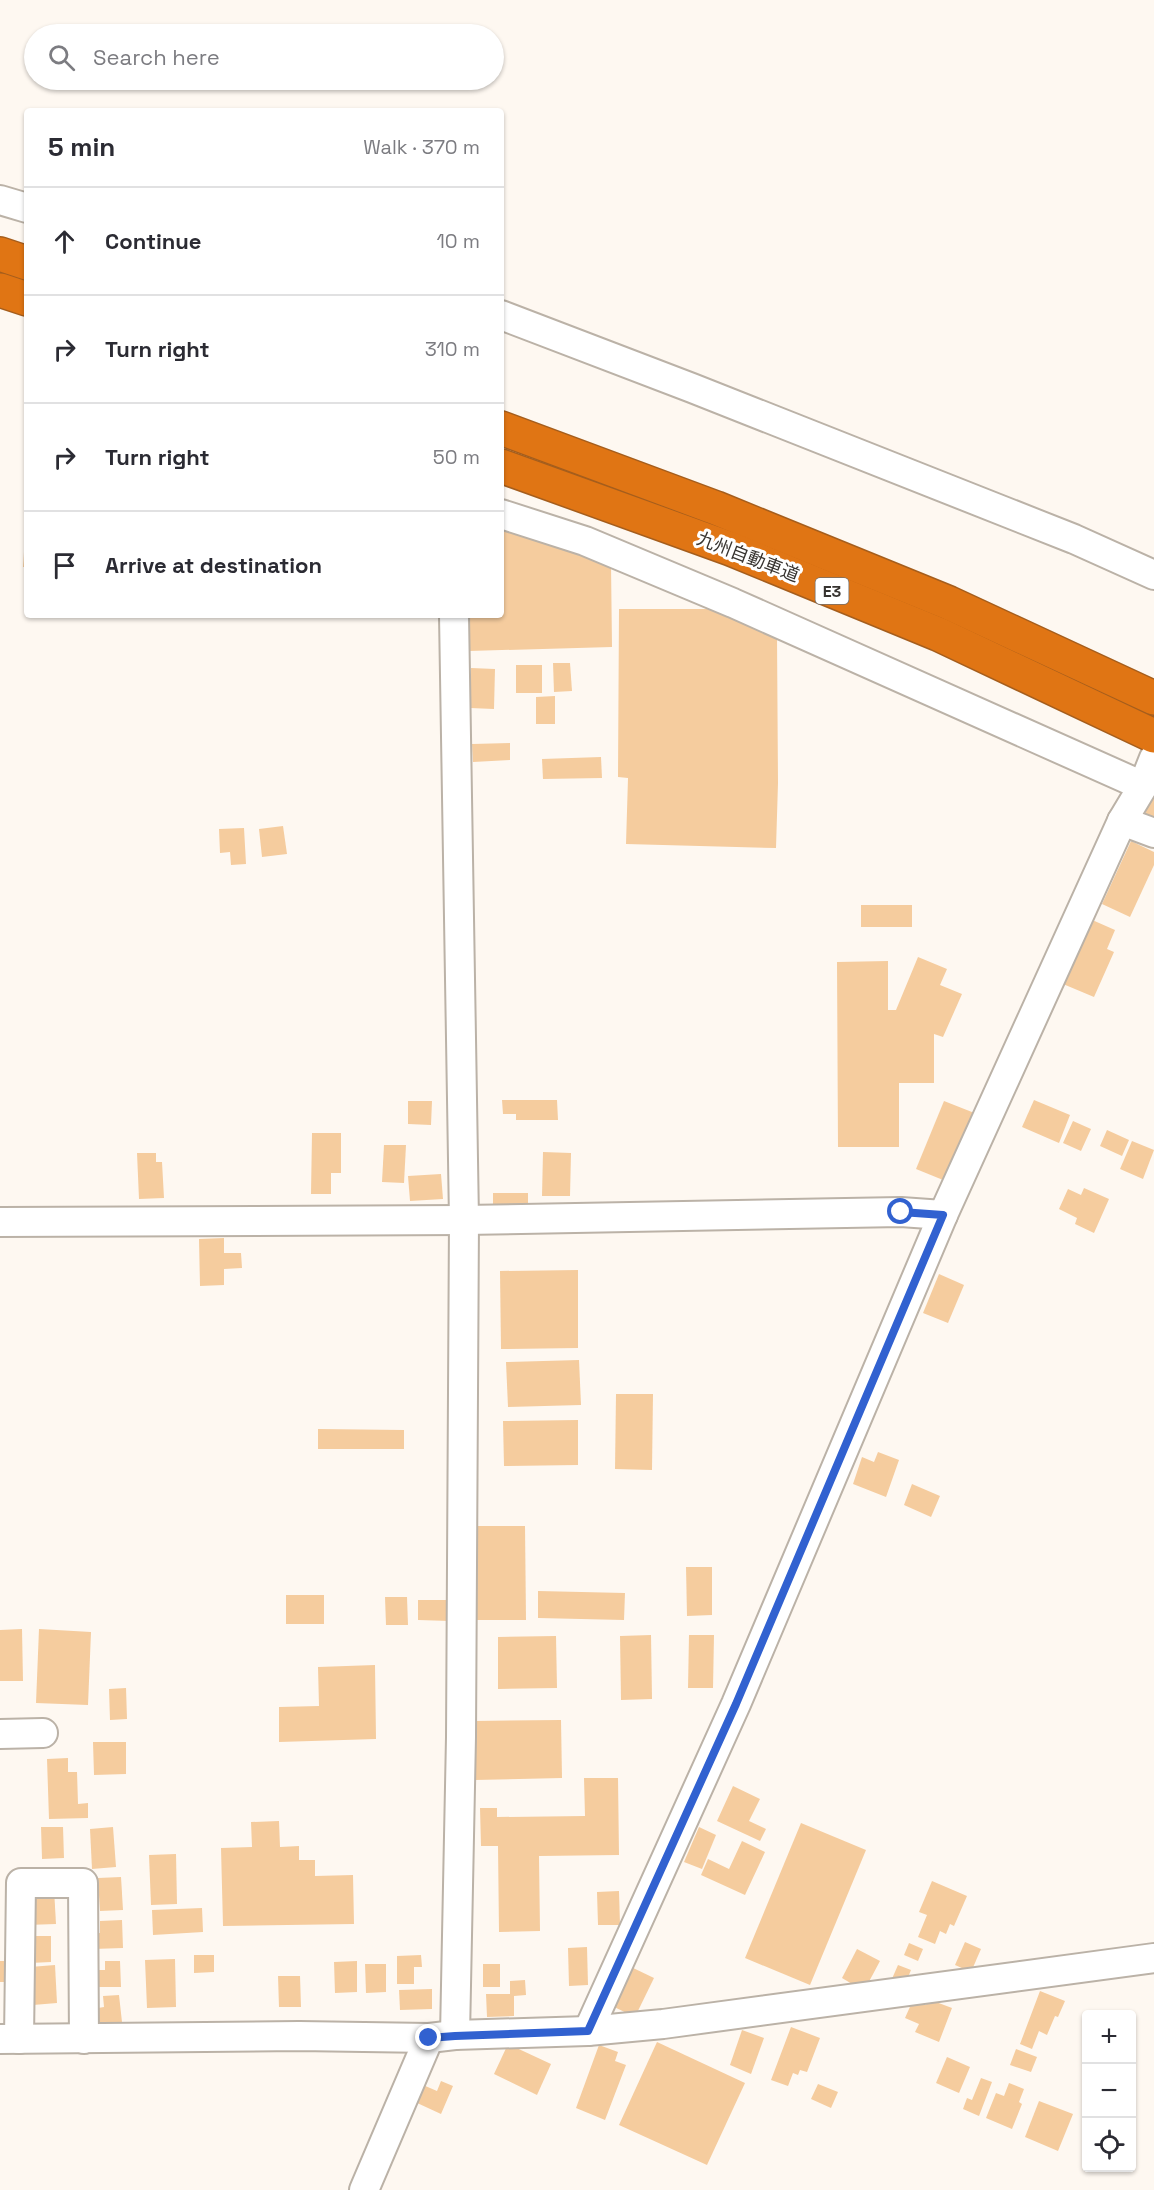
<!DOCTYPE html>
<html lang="en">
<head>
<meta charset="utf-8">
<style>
	:root { --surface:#fff; --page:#f7f7f7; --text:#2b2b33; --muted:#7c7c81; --line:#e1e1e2 }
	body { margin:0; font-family:"Space Grotesk","Noto Sans JP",sans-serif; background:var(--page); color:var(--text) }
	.controls { position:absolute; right:18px; bottom:18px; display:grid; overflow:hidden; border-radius:6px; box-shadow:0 2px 4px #0004 }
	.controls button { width:54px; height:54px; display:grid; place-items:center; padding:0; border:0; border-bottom:2px solid var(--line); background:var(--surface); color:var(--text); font:30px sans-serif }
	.stop { position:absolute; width:18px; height:18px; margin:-14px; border:4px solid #3161d0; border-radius:50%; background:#fff }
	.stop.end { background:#3161d0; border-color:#fff; box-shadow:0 2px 6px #0008 }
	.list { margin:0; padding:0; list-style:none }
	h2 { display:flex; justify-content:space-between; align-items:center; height:78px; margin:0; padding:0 24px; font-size:26px }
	h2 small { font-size:20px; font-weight:400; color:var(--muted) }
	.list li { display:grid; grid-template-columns:39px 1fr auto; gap:18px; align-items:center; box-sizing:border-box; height:108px; padding:0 24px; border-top:2px solid var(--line) }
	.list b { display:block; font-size:22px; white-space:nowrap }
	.list em { font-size:20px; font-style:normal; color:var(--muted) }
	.icon { flex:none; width:33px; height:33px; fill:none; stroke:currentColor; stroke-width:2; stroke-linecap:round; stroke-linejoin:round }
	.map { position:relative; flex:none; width:1154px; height:2190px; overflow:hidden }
	.search { position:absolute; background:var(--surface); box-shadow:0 2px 4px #0004; left:24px; top:24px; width:480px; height:66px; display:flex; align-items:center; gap:15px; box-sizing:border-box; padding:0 21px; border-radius:33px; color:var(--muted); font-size:22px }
	.panel { position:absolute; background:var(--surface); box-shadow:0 2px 4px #0004; left:24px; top:108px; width:480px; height:510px; border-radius:6px }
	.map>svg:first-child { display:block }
</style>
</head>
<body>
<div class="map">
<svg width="1154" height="2190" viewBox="0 0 1154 2190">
	<rect width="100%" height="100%" fill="#fef8f1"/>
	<g fill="#f5cc9e">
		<polygon points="25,491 27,491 27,526 24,525"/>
		<polygon points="501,525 611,564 612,647 469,651 469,615 501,615"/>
		<polygon points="25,538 27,538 27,567 23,567"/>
		<polygon points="619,609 714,609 777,636 778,783 776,848 626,844 628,778 618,777"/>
		<polygon points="553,663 570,663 572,691 554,692"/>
		<rect x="516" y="665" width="26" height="28"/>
		<polygon points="471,668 495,669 494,709 470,708"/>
		<polygon points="555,696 555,724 536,724 536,697"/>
		<polygon points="510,743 510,760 473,762 472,744"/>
		<polygon points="601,757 602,778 543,779 542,759"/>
		<polygon points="1154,791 1154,818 1145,814"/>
		<polygon points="283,826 287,854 262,857 259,829"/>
		<polygon points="244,828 246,864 231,865 230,852 220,853 219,829"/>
		<polygon points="1131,841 1154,852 1154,865 1130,917 1102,904"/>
		<rect x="861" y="905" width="51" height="22"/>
		<polygon points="1090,919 1115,930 1107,949 1114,952 1094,997 1063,984"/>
		<polygon points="918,957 947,969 940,985 962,994 943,1037 934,1034 934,1083 899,1083 899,1147 838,1147 837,962 888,961 888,1010 896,1010"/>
		<polygon points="502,1100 557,1100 558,1120 516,1120 516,1114 503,1114"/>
		<polygon points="1034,1100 1070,1115 1059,1143 1022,1127"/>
		<polygon points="408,1101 432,1101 431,1125 408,1124"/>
		<polygon points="944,1101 977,1114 948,1182 916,1169"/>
		<polygon points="1073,1121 1091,1129 1081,1151 1063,1143"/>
		<polygon points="1107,1130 1129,1140 1122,1156 1100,1146"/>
		<polygon points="312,1133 341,1133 341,1173 331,1173 331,1194 311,1194"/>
		<polygon points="1132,1141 1154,1150 1143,1179 1120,1169"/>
		<polygon points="384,1145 406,1145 404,1183 382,1182"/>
		<polygon points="543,1152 571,1153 570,1196 542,1196"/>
		<polygon points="137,1153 156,1153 156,1162 162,1162 164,1198 139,1199"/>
		<polygon points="441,1174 443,1199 410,1201 408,1176"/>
		<polygon points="1084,1188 1109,1199 1094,1233 1075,1224 1077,1218 1059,1209 1068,1189 1081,1195"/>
		<rect x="493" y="1193" width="35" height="16"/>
		<polygon points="224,1238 224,1253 241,1253 242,1268 224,1269 224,1285 200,1286 199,1239"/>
		<polygon points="578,1270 578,1348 501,1349 500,1271"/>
		<polygon points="939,1274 964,1285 948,1323 923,1313"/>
		<polygon points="579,1360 581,1405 508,1407 506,1362"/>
		<polygon points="616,1394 653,1394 652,1470 615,1469"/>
		<polygon points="578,1420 578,1465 504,1466 503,1421"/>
		<polygon points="318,1429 404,1430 404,1449 318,1449"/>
		<polygon points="878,1452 899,1460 886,1497 853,1484 862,1457 874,1462"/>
		<polygon points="912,1484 940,1496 931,1517 904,1505"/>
		<polygon points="470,1526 525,1526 526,1620 470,1620"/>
		<polygon points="686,1567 712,1567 712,1615 687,1616"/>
		<polygon points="538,1591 625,1593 624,1620 538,1618"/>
		<rect x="286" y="1595" width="38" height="29"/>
		<polygon points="385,1597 407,1597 408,1625 386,1625"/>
		<polygon points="418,1600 450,1600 450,1621 418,1620"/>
		<polygon points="22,1629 23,1681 0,1681 0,1630"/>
		<polygon points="39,1629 91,1632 88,1705 36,1703"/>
		<polygon points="651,1635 652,1699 621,1700 620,1636"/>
		<polygon points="689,1635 714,1635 713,1688 688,1688"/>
		<polygon points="556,1636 557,1688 498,1689 498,1637"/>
		<polygon points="375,1665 376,1739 279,1742 279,1707 319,1706 318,1667"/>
		<polygon points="126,1688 127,1719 110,1720 109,1689"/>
		<polygon points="561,1720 562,1778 475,1780 474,1721"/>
		<polygon points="93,1742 126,1742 126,1774 94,1775"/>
		<polygon points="68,1758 68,1772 77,1772 78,1804 88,1803 88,1818 49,1819 47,1759"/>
		<polygon points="584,1778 618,1778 619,1855 539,1856 540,1931 499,1932 498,1846 481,1846 480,1808 497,1808 497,1817 585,1816"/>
		<polygon points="733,1786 760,1799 749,1821 766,1829 760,1841 717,1821"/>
		<polygon points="279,1821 280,1847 299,1846 299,1860 315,1860 315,1876 353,1875 354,1924 223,1926 221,1848 252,1847 251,1822"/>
		<polygon points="801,1823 866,1850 810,1985 745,1958"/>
		<polygon points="41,1827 63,1827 64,1858 42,1859"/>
		<polygon points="113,1827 116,1867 92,1869 90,1829"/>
		<polygon points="699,1827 716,1835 702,1869 684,1862"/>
		<polygon points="742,1841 765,1852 745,1895 701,1875 708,1859 729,1869"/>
		<polygon points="176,1854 177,1904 151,1905 149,1855"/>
		<polygon points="121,1877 123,1910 100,1911 98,1878"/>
		<polygon points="932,1881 967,1896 954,1926 950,1924 946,1934 940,1931 935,1944 918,1937 927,1915 919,1912"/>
		<polygon points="54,1889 56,1924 27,1925 26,1890"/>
		<polygon points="619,1891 620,1925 598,1925 597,1892"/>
		<polygon points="202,1908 203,1932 153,1935 152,1910"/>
		<polygon points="122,1920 123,1948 93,1949 93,1933 100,1933 100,1921"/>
		<polygon points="29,1936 51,1936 51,1962 30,1963"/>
		<polygon points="965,1942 981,1949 971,1972 955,1965"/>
		<polygon points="909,1943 923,1949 918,1961 904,1955"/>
		<polygon points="587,1947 588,1985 569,1986 568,1948"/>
		<polygon points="857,1949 880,1961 864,1991 842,1978"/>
		<polygon points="194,1955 214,1955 214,1972 194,1973"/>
		<polygon points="421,1955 422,1967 414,1967 414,1984 397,1984 397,1956"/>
		<polygon points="175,1959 176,2007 147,2008 145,1960"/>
		<rect x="0" y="1961" width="10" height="21"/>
		<polygon points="105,1961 120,1961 121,1987 94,1987 93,1970 105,1970"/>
		<polygon points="357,1961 357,1992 335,1993 334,1962"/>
		<polygon points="365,1964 386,1964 386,1992 366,1993"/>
		<rect x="483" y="1964" width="17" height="23"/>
		<polygon points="55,1965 57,2003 33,2005 30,1967"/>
		<polygon points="898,1965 911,1970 904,1987 891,1981"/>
		<polygon points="629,1966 654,1978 635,2017 610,2005"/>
		<polygon points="278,1976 300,1976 301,2007 279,2007"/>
		<polygon points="525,1980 526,1995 514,1996 514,2016 487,2017 486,1994 510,1994 510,1981"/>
		<polygon points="432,1989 432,2009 400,2010 399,1990"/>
		<polygon points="1040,1991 1065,2001 1058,2017 1055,2016 1047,2035 1039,2031 1032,2049 1020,2044"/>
		<polygon points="119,1995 122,2022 94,2025 92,2009 104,2007 103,1996"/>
		<polygon points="928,1999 952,2008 939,2042 915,2032 919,2024 905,2018 913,2000 926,2005"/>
		<polygon points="791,2027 820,2038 807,2072 800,2070 798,2075 793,2073 788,2086 771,2080"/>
		<polygon points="742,2030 764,2038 751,2074 730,2065"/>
		<polygon points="657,2042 745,2083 707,2165 619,2125"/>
		<polygon points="508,2044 551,2064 537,2095 494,2074"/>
		<polygon points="599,2045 618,2052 615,2061 626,2065 605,2120 576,2108"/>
		<polygon points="1016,2049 1037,2057 1031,2072 1010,2065"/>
		<polygon points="947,2057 970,2067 959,2093 936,2083"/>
		<polygon points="981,2078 992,2082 979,2116 963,2109 967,2098 972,2100"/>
		<polygon points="441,2081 453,2086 441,2114 415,2102 423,2085 437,2091"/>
		<polygon points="1009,2083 1024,2089 1019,2102 1022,2104 1012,2129 986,2118 996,2093 1004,2096"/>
		<polygon points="818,2084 838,2092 831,2108 811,2099"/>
		<polygon points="1039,2101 1073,2114 1058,2151 1025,2137"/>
	</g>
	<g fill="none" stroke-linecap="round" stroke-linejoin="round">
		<g stroke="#bbb2a7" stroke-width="32">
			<g id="minor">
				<polyline points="0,200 27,208"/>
				<polyline points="501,315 692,388 1074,539 1154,575"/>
				<polyline points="501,514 585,541 733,603 1143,786"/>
				<polyline points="454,615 464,1220 461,1737 455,2035"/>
				<polyline points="1122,821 1154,833"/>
				<polyline points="0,1222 464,1220 901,1212 943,1215"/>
				<polyline points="0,1734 43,1733"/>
				<polyline points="588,2031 736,1704 943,1215 1122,821 1143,786 1154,758"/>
				<polyline points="0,2039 299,2036 429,2038 455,2035 588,2031 663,2024 1154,1958"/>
				<polyline points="19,2039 21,1883 83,1883 84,2039"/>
				<polyline points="364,2190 429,2038"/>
			</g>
		</g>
		<g stroke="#a55e1d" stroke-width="36">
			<g id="highway">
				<polyline points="0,254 27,263"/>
				<polyline points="0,290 27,299"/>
				<polyline points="501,428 716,508 949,603 1154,698"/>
				<polyline points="501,466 731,549 938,634 1154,736"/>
			</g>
		</g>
		<use href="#minor" stroke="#fff" stroke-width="28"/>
		<use href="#highway" stroke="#e07514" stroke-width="33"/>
	</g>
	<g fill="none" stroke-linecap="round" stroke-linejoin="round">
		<polyline stroke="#3161d0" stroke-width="8" points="429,2038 455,2036 588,2031 736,1704 943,1215 901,1212"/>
	</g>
	<g text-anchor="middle" stroke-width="6" stroke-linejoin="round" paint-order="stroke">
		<rect fill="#fff" stroke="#73706d" stroke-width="1.5" x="815.5" y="578" width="33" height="26" rx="4.5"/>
		<g font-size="16" font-weight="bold" fill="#37332f">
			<text x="832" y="597">E3</text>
		</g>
		<g font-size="18" fill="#37332f" stroke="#fff">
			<text transform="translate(748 557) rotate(21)" y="6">九州自動車道</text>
		</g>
	</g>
</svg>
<div class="controls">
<button>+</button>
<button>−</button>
<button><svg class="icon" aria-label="locate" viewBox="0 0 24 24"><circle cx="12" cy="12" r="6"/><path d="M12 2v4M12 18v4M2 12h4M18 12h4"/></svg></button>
</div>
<div class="stop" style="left:901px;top:1212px"></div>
<div class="stop end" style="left:429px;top:2038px"></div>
<div class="search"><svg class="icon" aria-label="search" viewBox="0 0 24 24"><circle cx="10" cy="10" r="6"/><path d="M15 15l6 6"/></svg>Search here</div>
<section class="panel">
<h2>5 min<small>Walk · 370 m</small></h2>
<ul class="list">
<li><svg class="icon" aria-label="ahead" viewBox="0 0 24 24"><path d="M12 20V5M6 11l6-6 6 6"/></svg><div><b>Continue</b></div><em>10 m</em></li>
<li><svg class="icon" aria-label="right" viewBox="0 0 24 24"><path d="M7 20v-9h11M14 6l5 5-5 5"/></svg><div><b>Turn right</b></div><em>310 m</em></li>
<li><svg class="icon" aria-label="right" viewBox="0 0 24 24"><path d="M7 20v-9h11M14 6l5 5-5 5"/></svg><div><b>Turn right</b></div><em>50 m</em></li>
<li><svg class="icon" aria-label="arrive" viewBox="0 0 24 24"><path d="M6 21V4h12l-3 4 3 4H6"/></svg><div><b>Arrive at destination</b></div></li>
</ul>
</section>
</div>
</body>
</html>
